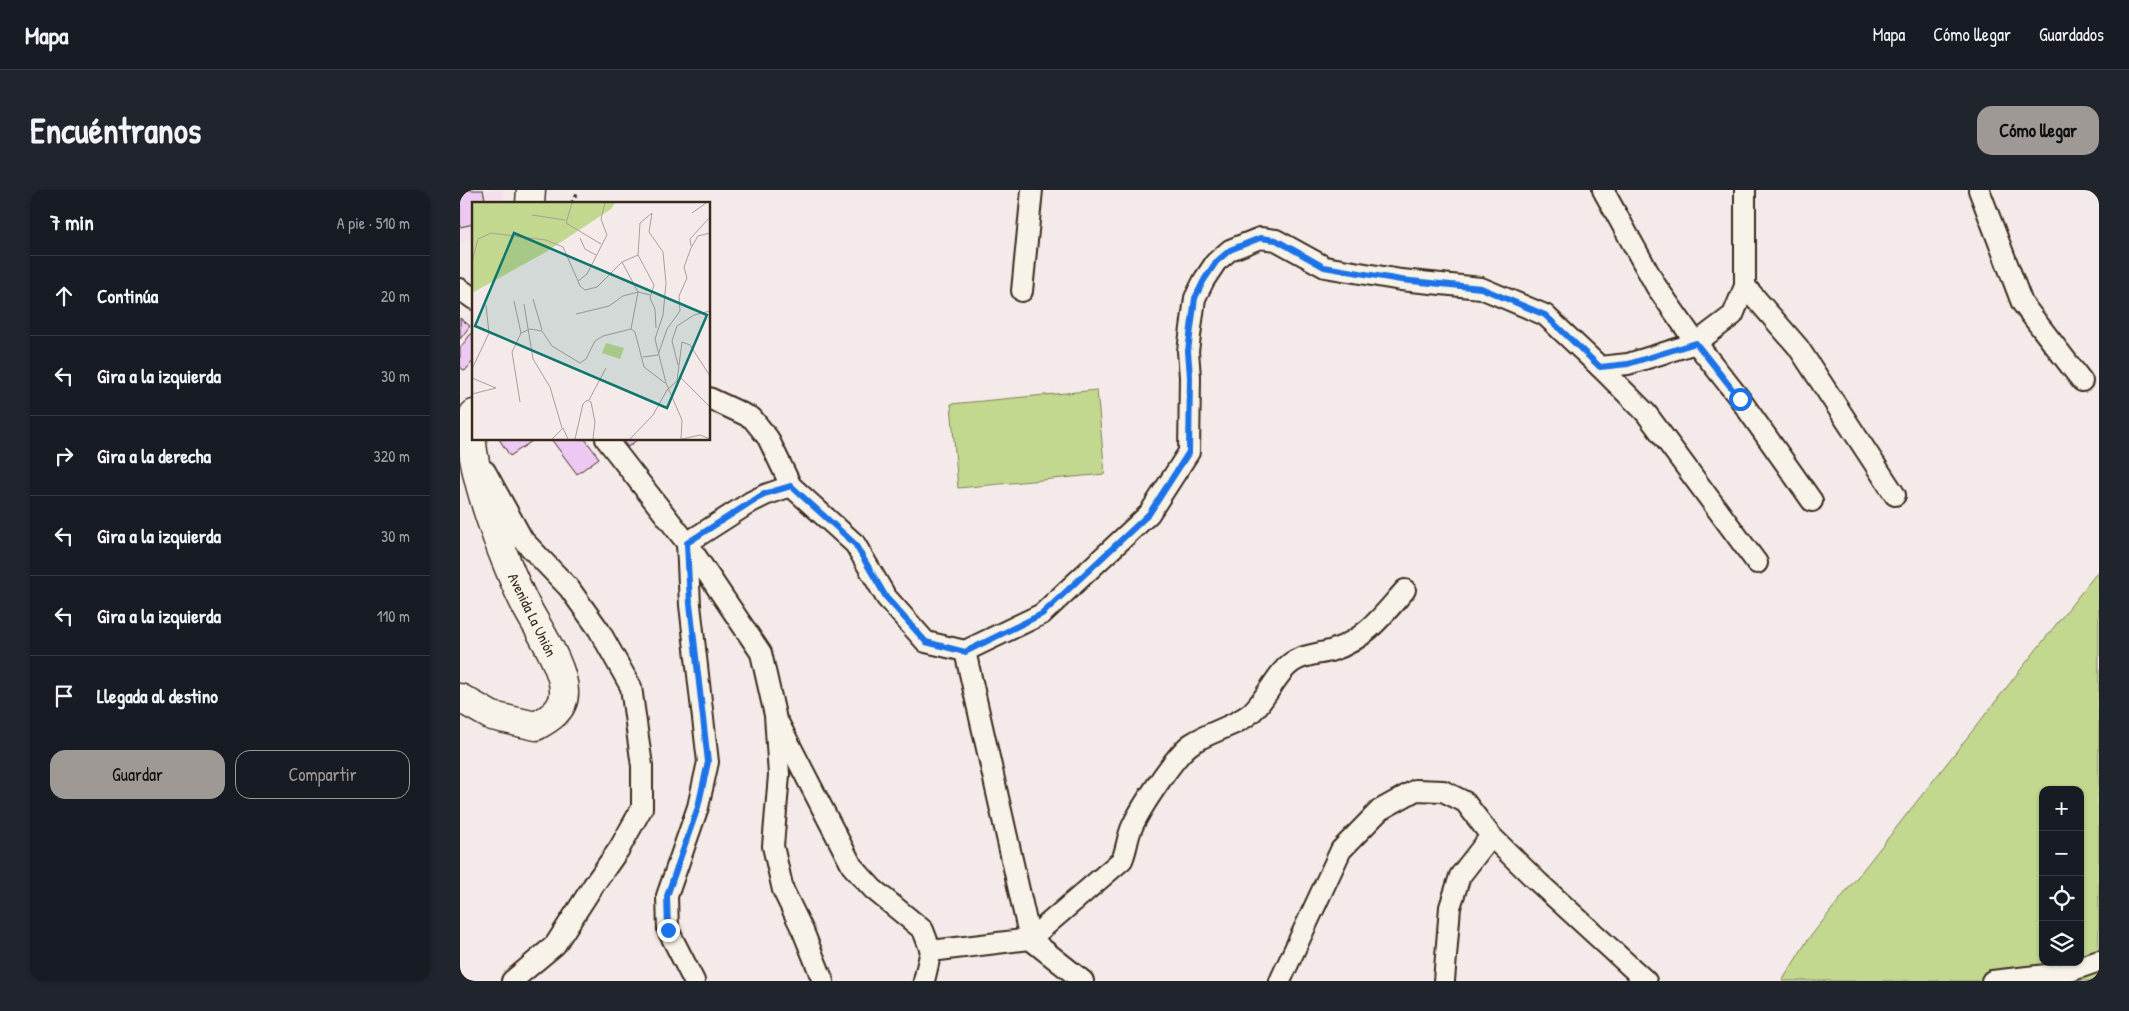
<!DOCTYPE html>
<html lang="es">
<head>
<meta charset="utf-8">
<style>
	:root { --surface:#171b24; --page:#20242c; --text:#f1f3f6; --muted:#9ea1a6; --line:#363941; --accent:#9f9995 }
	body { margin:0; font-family:"Patrick Hand",sans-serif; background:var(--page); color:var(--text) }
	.controls { position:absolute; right:15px; bottom:15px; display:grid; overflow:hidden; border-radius:10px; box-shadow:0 1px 4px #0004 }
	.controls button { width:45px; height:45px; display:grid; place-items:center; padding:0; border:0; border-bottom:1px solid var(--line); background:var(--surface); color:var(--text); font:25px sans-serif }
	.stop { position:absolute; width:15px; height:15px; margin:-11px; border:4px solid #1a73e8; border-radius:50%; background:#fff }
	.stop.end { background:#1a73e8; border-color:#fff; box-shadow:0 1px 5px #0008 }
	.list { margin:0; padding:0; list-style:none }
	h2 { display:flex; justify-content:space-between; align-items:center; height:65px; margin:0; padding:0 20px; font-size:21px }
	h2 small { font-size:16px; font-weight:400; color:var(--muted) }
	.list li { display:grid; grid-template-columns:32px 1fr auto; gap:15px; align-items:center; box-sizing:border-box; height:80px; padding:0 20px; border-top:1px solid var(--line) }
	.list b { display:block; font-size:19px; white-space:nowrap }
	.list em { font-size:16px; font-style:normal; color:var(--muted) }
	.actions { display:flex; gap:10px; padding:15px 20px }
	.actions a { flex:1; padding:11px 0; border:1px solid var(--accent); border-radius:15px; text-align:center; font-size:18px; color:var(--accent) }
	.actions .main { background:var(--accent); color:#111 }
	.icon { flex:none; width:28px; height:28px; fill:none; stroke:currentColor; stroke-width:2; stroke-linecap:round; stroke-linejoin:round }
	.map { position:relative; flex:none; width:1639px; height:791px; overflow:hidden; border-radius:15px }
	header { display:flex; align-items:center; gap:30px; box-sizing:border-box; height:70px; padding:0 25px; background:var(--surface); border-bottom:1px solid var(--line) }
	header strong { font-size:24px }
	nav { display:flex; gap:28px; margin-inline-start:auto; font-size:18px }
	.intro { display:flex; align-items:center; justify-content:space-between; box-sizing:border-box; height:120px; padding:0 30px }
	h1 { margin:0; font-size:35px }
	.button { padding:12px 22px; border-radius:15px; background:var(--accent); color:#111; font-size:18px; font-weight:700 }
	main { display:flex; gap:30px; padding:0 30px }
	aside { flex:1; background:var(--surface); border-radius:15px; box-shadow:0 1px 4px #0004 }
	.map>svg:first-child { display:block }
</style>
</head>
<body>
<header>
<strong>Mapa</strong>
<nav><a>Mapa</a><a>Cómo llegar</a><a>Guardados</a></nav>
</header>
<div class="intro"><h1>Encuéntranos</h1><a class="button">Cómo llegar</a></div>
<main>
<aside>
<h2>7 min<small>A pie · 510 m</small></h2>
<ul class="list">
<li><svg class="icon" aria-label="ahead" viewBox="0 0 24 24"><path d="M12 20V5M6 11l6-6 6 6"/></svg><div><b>Continúa</b></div><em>20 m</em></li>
<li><svg class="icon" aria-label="left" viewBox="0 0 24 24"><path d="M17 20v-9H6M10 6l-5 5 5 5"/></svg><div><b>Gira a la izquierda</b></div><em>30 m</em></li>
<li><svg class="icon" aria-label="right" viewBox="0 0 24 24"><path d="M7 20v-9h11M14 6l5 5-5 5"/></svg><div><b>Gira a la derecha</b></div><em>320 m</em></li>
<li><svg class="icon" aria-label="left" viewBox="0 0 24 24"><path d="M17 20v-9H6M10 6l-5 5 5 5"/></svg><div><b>Gira a la izquierda</b></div><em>30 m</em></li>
<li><svg class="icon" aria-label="left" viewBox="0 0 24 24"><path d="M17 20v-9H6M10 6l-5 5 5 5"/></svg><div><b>Gira a la izquierda</b></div><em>110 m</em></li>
<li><svg class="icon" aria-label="arrive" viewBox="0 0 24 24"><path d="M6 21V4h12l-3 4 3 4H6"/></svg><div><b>Llegada al destino</b></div></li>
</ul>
<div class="actions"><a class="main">Guardar</a><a>Compartir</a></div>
</aside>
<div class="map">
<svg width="1639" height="791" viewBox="0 0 1639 791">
	<rect width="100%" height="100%" fill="#f5eaea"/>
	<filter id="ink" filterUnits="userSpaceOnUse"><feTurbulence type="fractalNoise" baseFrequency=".02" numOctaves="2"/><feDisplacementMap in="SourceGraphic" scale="10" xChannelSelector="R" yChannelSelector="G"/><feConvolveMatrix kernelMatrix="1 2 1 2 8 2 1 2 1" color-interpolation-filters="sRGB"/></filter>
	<g filter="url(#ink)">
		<polygon fill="#f3e0ec" points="0,0 43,0 45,14 14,14 14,49 0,51"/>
		<g fill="#c2d88e" stroke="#7e8156" fill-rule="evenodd">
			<polygon points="637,200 645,284 498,298 491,214"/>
			<path d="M 1639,380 L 1639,791 L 1322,791 L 1347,751 ZM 1583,600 L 1620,600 L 1620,772 L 1583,772 Z"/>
		</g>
		<g fill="#edc8f2" stroke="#3b2a1e">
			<polygon points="0,0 23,0 26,14 14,14 14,34 0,37"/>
			<polygon points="0,128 10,136 0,149"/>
			<polygon points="13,141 14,170 5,181 0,177 0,158"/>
			<polygon points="39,249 75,249 50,266"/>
			<polygon points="91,249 125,249 139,268 117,284"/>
			<polygon points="161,249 178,249 168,257"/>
		</g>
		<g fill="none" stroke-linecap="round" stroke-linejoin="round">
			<g stroke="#3b2a1e" stroke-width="24">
				<g id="minor">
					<polyline points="1143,0 1196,96 1236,153 1280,209 1352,311"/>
					<polyline points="1519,0 1562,113 1622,191"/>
					<polyline points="1285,96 1338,157 1435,305"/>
					<polyline points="0,99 14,109"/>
					<polyline points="562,101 572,0"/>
					<polyline points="1140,177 1186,223 1297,373"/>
					<polyline points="249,208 292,228 308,248 331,296 395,354 426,407 466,452 505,461 582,424 689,324 729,262 730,187 728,161 735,108 744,90 756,72 770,60 800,48 816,50 865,77 941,90 1021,98 1085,125 1140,177 1168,174 1236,153 1273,125 1285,96 1285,0"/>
					<polyline points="146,249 227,353 301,463 315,525 319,585 313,656 323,700 343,741 363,791"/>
					<polyline points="25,281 63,350 109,398 139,440 171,497 182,576 182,618 159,659 133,696 95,755 52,791"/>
					<polyline points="505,461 570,749 623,791"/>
					<polyline points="319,534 392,676 413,699 463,740 471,761 464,791"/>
					<polyline points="1031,646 1077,691 1186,791"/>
					<path d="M 471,761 L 570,749 L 662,670 C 667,659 667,648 672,637 C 680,619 715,565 731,554 C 750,541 775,537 792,522 C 808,507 818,479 836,470 C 848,464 861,464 873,460 C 905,450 924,424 945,400"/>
					<polyline points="234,791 208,740 207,706 238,617 248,572 230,415 227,353 291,312 305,305 331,296"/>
					<polyline points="820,791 881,660 920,620 956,600 983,601 1005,612 1031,646 1000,686 990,717 984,791"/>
					<polyline points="1532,791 1604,783 1639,771"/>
				</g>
			</g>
			<g stroke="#3b2a1e" stroke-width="31">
				<g id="secondary">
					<polyline points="70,14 71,0"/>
					<path d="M 0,508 L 32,526 L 76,536 C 89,529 104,520 104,503 C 105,478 78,439 66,416 C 47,379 0,262 14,224"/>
				</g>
			</g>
			<polyline stroke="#3b2a1e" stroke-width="3" stroke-dasharray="4 4" stroke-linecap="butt" points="111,14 119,0"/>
			<use href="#minor" stroke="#f7f3e8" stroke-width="20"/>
			<use href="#secondary" stroke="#f7f3e8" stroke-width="28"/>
		</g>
	</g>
	<g fill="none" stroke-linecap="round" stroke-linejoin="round" filter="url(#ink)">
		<polyline stroke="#1a73e8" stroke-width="6" points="208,740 207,706 238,617 248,572 230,414 227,353 291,312 304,304 331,296 395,354 426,407 466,452 505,462 582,424 689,324 729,262 730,187 728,161 735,108 744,90 756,72 770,60 800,48 816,50 864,77 941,90 1021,98 1085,125 1140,177 1168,174 1236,153 1280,209"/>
	</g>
	<g text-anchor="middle" stroke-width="5" stroke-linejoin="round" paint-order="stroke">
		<g font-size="15" fill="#3b2a1e" stroke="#f7f3e8">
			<text transform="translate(72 425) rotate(64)" y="5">Avenida La Unión</text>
		</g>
	</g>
	<g transform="translate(12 12)">
		<rect width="238" height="238" fill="#f5eaea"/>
		<path d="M 0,1 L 143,1 L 139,7 L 74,50 L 0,91 ZM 134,141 L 152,146 L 148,157 L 130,151 Z" fill="#c2d88e"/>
		<path fill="none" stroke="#ab9d98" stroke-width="1" d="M 100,1 L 94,21 L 129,42M 133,1 L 129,17 L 135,33 L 115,72 L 106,79 L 108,84 L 113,88 L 125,85 L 150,60 L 166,53 L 168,21 L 180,11 L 177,30 L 191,50 L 194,81 L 191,113 L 183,137 L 194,181 L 210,218 L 209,237M 220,11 L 234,1M 60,13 L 93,18M 108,36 L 113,47 L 124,53M 219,44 L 218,37 L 238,15M 166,53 L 182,83 L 178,96 L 183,107 L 184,126M 0,60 L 6,37 L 19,31 L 74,38 L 91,45 L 106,79M 150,60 L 166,90 L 159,127M 61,97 L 70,128M 42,99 L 49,131M 52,102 L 61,157 L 78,185 L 90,226M 104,112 L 137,104 L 151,94 L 166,90 L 178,93M 171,155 L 186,153 L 195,127 L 208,109 L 207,94 L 215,76 L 212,65 L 219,46 L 226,34 L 238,31M 206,163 L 200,139 L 205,124 L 222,113 L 238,109M 0,167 L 17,131 L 14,103M 207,174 L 238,205M 0,176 L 24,186 L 0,192M 117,198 L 134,166M 48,200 L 40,150 L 49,131 L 58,127 L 70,129 L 80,144 L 108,161 L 114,157 L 123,139 L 131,134 L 159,127 L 163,130 L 172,165 L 193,181M 80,237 L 91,226 L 96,237M 103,237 L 111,202 L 115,198 L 119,200 L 123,220 L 121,237M 158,237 L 181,213 L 195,188 L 205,179 L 210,140 L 218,143 L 238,174M 210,237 L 228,233 L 238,237"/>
		<path fill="#0f766e" fill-opacity="0.15" stroke="#0f766e" stroke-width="2.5" d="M 42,31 L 235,113 L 195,206 L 3,124 Z"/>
		<rect width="238" height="238" fill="none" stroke="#3b2a1e" stroke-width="2.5"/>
	</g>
</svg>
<div class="controls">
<button>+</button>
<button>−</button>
<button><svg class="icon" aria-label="locate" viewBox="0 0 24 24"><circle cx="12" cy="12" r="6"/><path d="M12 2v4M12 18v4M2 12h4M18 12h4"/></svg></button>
<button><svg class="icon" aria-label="layers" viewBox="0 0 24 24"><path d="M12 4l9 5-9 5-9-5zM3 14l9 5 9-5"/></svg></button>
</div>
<div class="stop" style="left:1280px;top:209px"></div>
<div class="stop end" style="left:208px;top:740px"></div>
</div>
</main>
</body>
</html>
